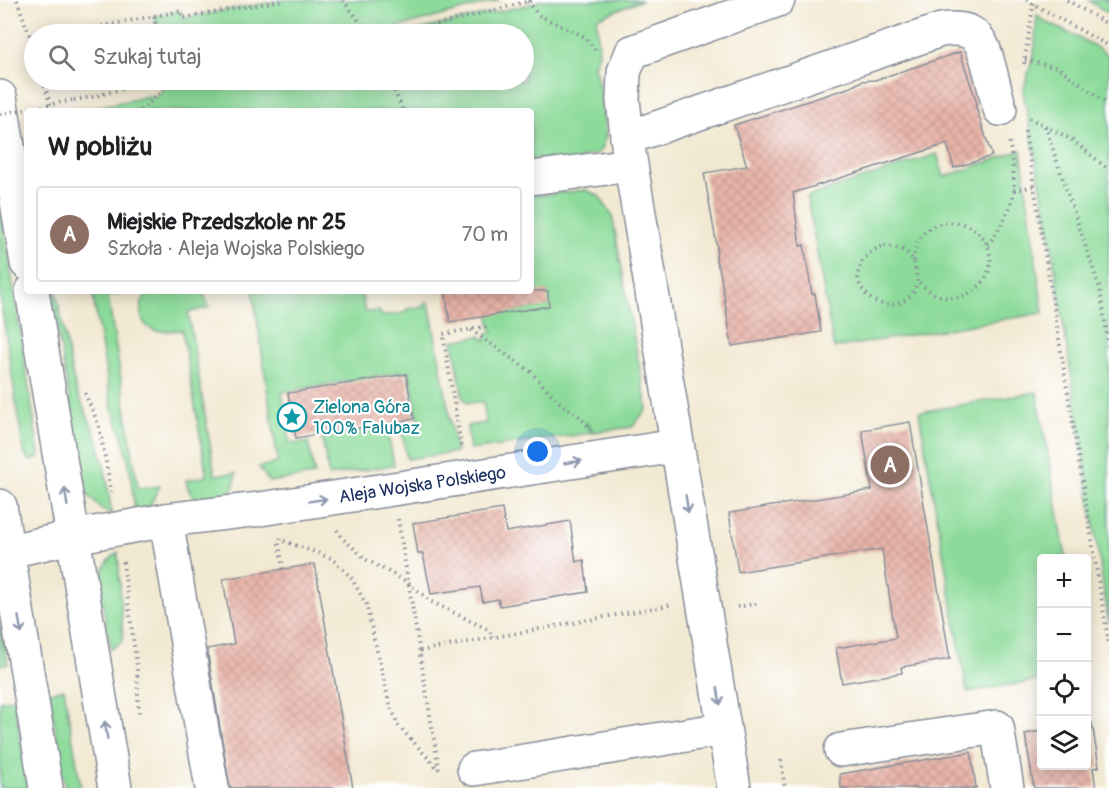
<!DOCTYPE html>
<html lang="pl">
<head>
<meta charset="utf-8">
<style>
	:root { --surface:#fff; --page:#f2f2f2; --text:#202124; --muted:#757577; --line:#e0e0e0; --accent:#111827 }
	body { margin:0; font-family:Pangolin,sans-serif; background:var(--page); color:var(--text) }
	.controls { position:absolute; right:18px; bottom:18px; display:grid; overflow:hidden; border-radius:6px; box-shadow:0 3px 15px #0003 }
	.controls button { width:54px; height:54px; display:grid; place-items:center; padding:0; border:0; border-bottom:2px solid var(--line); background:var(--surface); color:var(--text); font:30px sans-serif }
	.you { position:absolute; left:538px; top:452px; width:21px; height:21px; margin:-15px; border:4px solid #fff; border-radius:50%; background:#1a73e8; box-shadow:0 0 0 9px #1a73e833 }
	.badge { display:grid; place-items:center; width:39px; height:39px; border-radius:50%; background:var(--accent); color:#fff; font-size:20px; font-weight:700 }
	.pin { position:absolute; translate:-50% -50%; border:3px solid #fff; box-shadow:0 2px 6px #0006 }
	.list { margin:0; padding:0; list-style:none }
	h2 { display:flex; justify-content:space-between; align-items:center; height:78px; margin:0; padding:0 24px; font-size:26px }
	h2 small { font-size:20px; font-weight:400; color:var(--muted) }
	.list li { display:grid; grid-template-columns:39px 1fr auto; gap:18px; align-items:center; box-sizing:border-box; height:96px; margin:0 12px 12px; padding:0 12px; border:2px solid var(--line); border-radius:6px }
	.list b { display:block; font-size:22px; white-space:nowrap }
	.list p { margin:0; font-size:20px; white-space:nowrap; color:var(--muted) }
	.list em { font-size:20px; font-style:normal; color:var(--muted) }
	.icon { flex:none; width:33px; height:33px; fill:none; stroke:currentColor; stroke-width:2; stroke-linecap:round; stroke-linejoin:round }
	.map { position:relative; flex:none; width:1109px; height:788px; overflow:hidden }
	.search { position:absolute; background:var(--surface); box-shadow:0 3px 15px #0003; left:24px; top:24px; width:510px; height:66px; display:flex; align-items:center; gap:15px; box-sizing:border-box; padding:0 21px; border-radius:33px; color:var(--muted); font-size:22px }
	.panel { position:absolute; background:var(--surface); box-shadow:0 3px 15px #0003; left:24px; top:108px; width:510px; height:186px; border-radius:6px }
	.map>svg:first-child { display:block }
</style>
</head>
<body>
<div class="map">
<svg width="1109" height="788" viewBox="0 0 1109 788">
	<defs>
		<pattern id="building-cross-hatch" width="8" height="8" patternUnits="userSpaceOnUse" patternTransform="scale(1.5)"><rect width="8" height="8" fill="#e8b4a8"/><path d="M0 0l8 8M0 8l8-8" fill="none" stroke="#c69b93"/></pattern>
	</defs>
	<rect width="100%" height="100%" fill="#fff"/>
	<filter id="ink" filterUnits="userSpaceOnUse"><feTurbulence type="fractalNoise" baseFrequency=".0167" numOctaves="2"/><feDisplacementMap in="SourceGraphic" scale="12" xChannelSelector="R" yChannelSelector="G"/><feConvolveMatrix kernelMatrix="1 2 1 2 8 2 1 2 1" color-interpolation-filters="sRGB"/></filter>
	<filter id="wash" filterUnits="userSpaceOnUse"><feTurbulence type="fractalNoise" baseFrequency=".008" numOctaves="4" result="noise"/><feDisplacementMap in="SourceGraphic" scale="24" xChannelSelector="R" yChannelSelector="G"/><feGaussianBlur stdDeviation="1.35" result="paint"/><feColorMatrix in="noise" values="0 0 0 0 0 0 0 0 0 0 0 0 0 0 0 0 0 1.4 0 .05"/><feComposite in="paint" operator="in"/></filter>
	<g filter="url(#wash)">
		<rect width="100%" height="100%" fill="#f2e9d2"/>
		<g fill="#8cdb9a" stroke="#54857c" stroke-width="1.5">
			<polygon points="285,0 500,0 373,34 158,34 154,16 181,11 183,18"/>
			<polygon points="542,0 642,0 597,18 599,53 594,65 600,92 606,136 600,152 574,161 531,168 531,111 80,111 148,96 155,96 155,97 169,83 186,80 524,80 524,34 401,34 531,4"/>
			<polygon points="1088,0 1109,0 1109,14"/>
			<polygon points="1037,15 1046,22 1093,45 1109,56 1109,625 1050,235 1023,91 1034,54"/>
			<polygon points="1021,150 1043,313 834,348 807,197 937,154 944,177"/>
			<polygon points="586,190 599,196 612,215 647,409 632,427 595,432 585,422 592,433 470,450 467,426 486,423 483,402 468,403 463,398 453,341 480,336 486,340 487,333 493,332 490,326 489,315 540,307 535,276 531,276 531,196"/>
			<polygon points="0,201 39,453 38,458 34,460 29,460 25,455 23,448 0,296"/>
			<polygon points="51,291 56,291 71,369 76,390 97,438 106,475 112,514 102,510 85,492"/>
			<path d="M 92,291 L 121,291 L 121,293 L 108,296 L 138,488 L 160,486 C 155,499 148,510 136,518 L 129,464 L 122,435 L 112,408 Z"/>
			<path d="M 150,291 L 202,291 L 207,301 L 209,308 L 188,312 L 215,475 L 236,473 C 235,480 235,486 231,492 C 222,503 200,506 191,494 C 188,490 187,485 186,480 L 207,476 L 182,330 C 175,330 166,332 158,331 C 138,328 135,303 150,291 Z"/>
			<polygon points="253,291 361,291 365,312 379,311 382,316 404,313 407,309 425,307 424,303 429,302 456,452 407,459 401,427 419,423 409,371 282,392 290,444 308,442 315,475 269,482 259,467 278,463"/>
			<polygon points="1037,392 1066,558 1042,558 1041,680 967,692 919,412"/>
			<polygon points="387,428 394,465 329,476 322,438"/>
			<path d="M 118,552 L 123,641 L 111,649 C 108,636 106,624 104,612 C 100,587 95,569 118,552 Z"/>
			<polygon points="0,623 8,664 0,665"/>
			<polygon points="64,689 81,788 65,788 49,692"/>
			<polygon points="14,699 28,788 0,788 0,701"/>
		</g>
		<g id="blocks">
			<g fill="url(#building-cross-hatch)">
				<polygon points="960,52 977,103 975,104 992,156 954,168 947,144 793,193 800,246 804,245 812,294 815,294 821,332 732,346 720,271 716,261 717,247 704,173 747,166 734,125 851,87 862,81 875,80"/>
				<polygon points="445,291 548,291 549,306 450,322"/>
				<polygon points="406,374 414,419 296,438 288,393"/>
				<polygon points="910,422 950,659 901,667 902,673 842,683 836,648 896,638 882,549 738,572 729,513 872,490 862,430"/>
				<polygon points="502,509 506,532 570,521 576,562 584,560 588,592 500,606 498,599 483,602 480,587 431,594 423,554 418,554 413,523"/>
				<polygon points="315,564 353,788 230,788 207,649 234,644 223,579"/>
				<polygon points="1092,723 1099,767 1093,768 1096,788 1034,788 1025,734 1041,731 1041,765 1086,765 1086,724"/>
				<polygon points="971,752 976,788 841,788 840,774"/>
			</g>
		</g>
	</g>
	<g filter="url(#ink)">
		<use href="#blocks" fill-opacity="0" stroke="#868c98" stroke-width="1.5"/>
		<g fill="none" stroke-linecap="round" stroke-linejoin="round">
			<g stroke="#868c98" stroke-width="36">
				<g id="minor">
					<path d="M 627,138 L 941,30 C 975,25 982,38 989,67 C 993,81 996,95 1000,109"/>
					<polyline points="531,178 631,165"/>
					<polyline points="166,520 212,788"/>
					<path id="s1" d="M 0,553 L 73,537 L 166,520 L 260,509 L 677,446"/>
					<polyline points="841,750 997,727 1007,788"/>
					<polyline points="474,769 724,729"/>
					<polyline points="734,788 629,153 623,100 624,72 632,52 778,0"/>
				</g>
			</g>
			<g stroke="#868c98" stroke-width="36">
				<g id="major">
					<polyline points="0,97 27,263"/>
					<polyline points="32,291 115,788"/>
					<polyline points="0,506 46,788"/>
				</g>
			</g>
			<g stroke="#868c98" stroke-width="4" stroke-dasharray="1.5 4.5" stroke-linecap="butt">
				<polyline points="17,0 34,48"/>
				<polyline points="343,0 369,34"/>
				<polyline points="1026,0 1109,46"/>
				<polyline points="1067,0 1109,25"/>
				<polyline points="528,1 538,15 585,37 597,52"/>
				<polyline points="154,16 158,34"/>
				<polyline points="60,34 181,11 183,18 285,0"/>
				<polyline points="402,34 533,0"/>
				<polyline points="1025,60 1059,68 1109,105"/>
				<polyline points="1024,64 1034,0"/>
				<polyline points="43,80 52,111"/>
				<polyline points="390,80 403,111"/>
				<polyline points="74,100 92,97 151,81 169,83 186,80"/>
				<polyline points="141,111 169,83 168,80"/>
				<polyline points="1029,118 1071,139 1109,170"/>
				<polyline points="1045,126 1100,289 1109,349"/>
				<polyline points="1025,131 1109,645"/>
				<polyline points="1014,190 1035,186"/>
				<path d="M 988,245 C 999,230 1011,211 1014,191 C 1015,180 1011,152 1009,140"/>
				<path d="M 884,246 C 899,246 912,252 915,267 C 916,272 917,277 917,281 C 914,306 882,312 867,295 C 848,276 862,252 884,246 Z"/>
				<path d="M 914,261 C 914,253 915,245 919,239 C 937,212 980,219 989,250 C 998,281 964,308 935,294 C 928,291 922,285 917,279"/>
				<polyline points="471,330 530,371 561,404 579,416 588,426"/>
				<polyline points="85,393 99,426 112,495"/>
				<polyline points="461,446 443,334 490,326"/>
				<polyline points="398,519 439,770"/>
				<polyline points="337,530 342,538 367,560 409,583 430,601 487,629 494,637"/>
				<polyline points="281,538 279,544 283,569"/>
				<polyline points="284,541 331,558 351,577 366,604 389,702 398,725 439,770"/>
				<polyline points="123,562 137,668 139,716"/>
				<polyline points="737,607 760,603"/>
				<polyline points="420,651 670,605"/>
				<polyline points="781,760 785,788"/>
			</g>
			<use href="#minor" stroke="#fff" stroke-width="33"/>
			<use href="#major" stroke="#fff" stroke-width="33"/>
			<polyline stroke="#868c98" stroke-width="4" stroke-dasharray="1.5 4.5" stroke-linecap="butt" points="0,114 74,100"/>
		</g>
		<defs><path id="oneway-shaft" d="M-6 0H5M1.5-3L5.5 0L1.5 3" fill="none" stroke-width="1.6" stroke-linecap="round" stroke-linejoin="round" transform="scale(1.5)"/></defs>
		<g stroke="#8d97ae">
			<use href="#oneway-shaft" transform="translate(573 462) rotate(-8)"/>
			<use href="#oneway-shaft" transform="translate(66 497) rotate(-99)"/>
			<use href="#oneway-shaft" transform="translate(318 500) rotate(-9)"/>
			<use href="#oneway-shaft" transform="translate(687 504) rotate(81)"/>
			<use href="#oneway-shaft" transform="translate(20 625) rotate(80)"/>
			<use href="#oneway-shaft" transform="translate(719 696) rotate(81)"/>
			<use href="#oneway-shaft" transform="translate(106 730) rotate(-99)"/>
		</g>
	</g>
	<defs>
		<g id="sight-ring" transform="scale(1.5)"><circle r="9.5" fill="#fff" stroke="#0f9aa8" stroke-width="1.5"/><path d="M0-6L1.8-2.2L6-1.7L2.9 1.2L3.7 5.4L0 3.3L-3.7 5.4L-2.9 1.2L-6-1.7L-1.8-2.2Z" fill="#0f9aa8"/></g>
	</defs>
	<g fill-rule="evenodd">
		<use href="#sight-ring" x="292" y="417"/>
	</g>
	<g text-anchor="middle" stroke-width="4.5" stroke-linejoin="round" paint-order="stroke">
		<g font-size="18" fill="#0d838f" stroke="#fff" text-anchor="start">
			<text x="313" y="413">Zielona Góra<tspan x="313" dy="21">100% Falubaz</tspan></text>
		</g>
		<g font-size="18" fill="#1b2f5e" stroke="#fff">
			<text dy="6" stroke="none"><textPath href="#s1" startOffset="428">Aleja Wojska Polskiego</textPath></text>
		</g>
	</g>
</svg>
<div class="controls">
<button>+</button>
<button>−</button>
<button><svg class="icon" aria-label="locate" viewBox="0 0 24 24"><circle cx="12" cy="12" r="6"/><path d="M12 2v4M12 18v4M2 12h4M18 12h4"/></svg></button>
<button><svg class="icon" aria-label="layers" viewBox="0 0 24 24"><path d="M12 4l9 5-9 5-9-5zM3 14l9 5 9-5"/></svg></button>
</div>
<div class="you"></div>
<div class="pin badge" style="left:890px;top:465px;background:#8d6e63">A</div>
<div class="search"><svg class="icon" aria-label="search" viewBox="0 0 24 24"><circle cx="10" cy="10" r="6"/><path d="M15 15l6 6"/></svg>Szukaj tutaj</div>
<section class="panel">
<h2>W pobliżu<small></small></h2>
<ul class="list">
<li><span class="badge" style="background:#8d6e63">A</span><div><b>Miejskie Przedszkole nr 25</b><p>Szkoła · Aleja Wojska Polskiego</p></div><em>70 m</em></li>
</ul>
</section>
</div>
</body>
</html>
